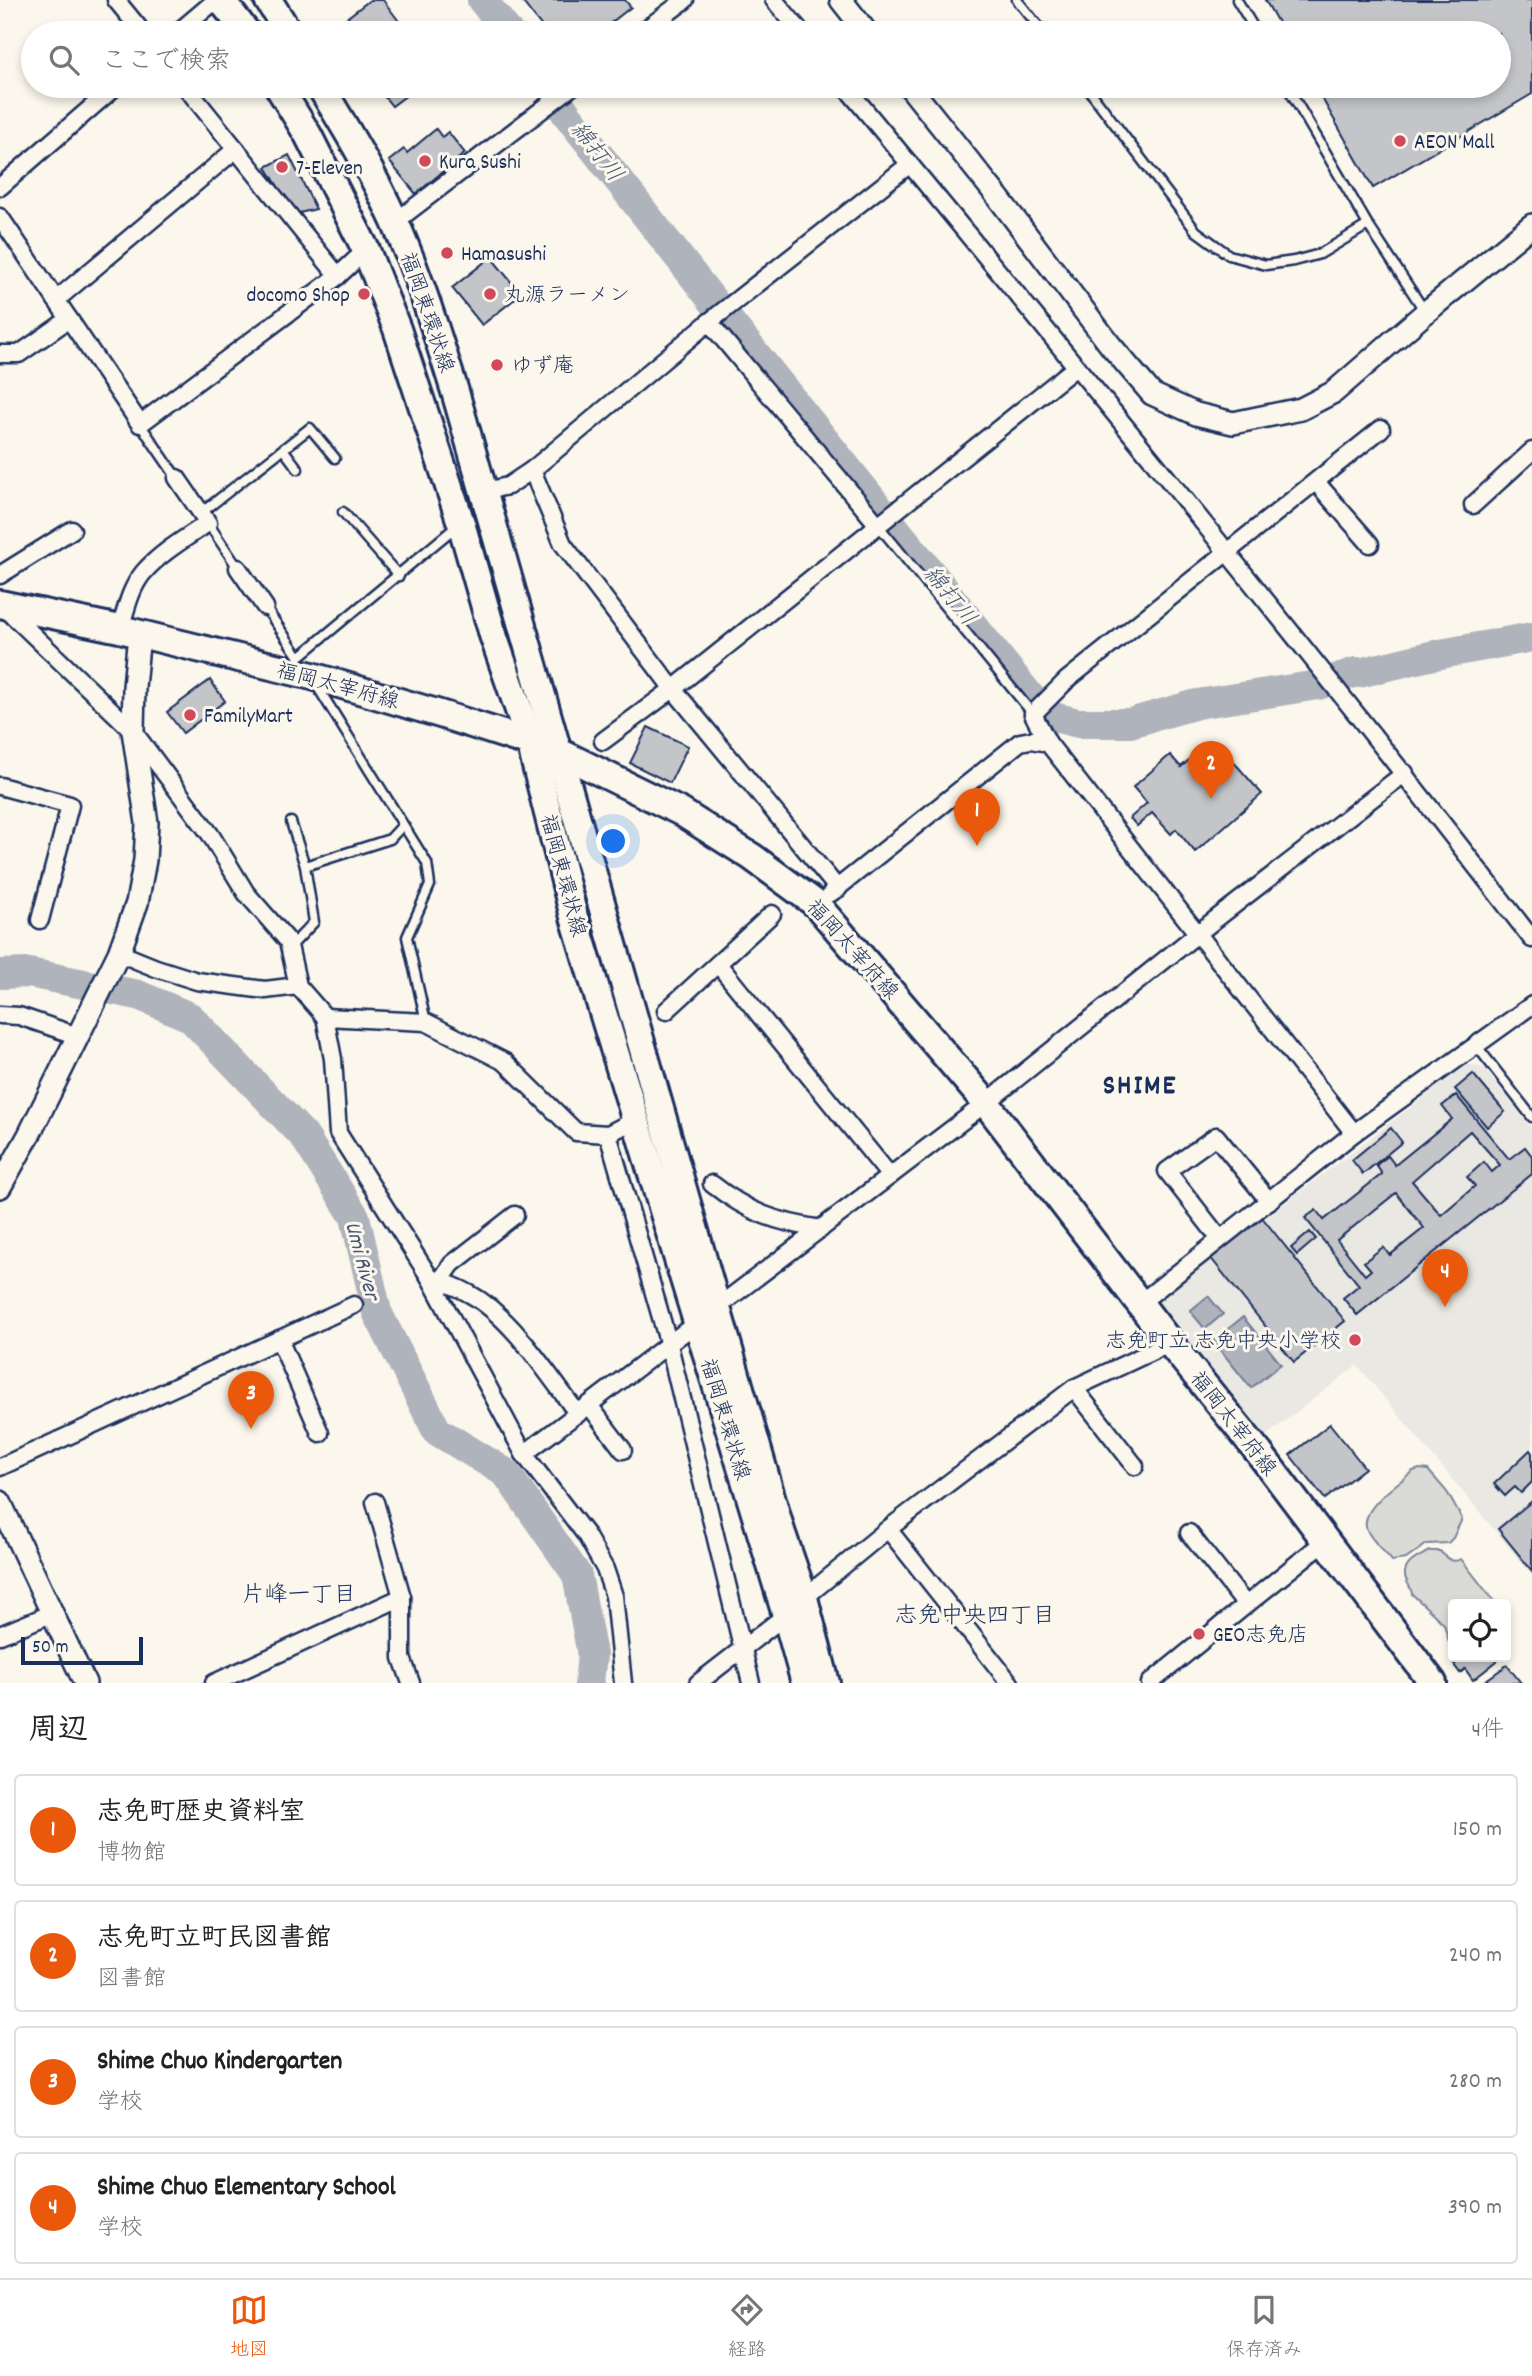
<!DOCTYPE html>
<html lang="ja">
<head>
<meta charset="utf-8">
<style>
	:root { --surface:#fff; --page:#f2f2f2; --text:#222; --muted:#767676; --line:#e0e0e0; --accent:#ea580c }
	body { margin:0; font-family:Dekko,"Klee One",sans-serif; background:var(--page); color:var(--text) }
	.controls { position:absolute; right:21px; bottom:21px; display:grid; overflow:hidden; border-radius:7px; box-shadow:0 4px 10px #0003 }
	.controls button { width:63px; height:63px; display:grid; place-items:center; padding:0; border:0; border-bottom:2px solid var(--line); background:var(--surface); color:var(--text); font:35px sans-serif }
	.scale { position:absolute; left:21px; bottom:18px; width:122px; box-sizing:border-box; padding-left:7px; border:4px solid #1b2f5e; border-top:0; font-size:19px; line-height:24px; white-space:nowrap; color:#1b2f5e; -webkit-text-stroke:5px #fbf7ec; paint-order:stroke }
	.you { position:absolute; left:614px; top:842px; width:24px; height:24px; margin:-18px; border:5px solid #fff; border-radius:50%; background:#1a73e8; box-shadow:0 0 0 10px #1a73e833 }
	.badge { display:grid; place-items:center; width:46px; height:46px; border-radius:50%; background:var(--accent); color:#fff; font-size:23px; font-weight:700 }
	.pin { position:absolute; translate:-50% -58px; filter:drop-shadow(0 2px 4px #0008) }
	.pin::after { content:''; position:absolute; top:37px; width:24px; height:21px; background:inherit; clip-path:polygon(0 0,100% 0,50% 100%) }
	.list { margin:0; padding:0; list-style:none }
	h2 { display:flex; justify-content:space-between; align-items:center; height:91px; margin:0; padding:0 28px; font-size:30px }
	h2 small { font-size:23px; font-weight:400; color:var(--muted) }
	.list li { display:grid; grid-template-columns:46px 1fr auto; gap:21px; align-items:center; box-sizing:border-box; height:112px; margin:0 14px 14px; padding:0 14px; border:2px solid var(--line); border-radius:7px }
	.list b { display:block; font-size:26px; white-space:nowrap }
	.list p { margin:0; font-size:23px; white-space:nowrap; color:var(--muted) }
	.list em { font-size:23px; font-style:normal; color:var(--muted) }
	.icon { flex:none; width:38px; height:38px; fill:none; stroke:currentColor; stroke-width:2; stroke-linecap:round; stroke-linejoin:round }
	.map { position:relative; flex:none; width:1532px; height:1683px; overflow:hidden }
	.search { position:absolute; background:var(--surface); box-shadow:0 4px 10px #0003; left:21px; right:21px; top:21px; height:77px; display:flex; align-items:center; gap:18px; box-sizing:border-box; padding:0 24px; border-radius:38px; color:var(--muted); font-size:26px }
	.sheet { height:595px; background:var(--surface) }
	nav { display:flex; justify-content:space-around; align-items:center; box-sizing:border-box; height:98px; border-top:2px solid var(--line); background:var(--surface); font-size:19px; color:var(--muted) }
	nav a { display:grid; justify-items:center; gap:4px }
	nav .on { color:var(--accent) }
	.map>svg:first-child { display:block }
</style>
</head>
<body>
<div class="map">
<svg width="1532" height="1683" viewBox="0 0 1532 1683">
	<rect width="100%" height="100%" fill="#fbf7ec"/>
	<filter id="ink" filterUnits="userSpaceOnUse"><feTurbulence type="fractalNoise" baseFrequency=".0143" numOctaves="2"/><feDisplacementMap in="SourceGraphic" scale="14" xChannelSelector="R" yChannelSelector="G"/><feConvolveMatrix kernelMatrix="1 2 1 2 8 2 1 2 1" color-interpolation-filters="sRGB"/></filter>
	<g filter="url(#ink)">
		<polygon fill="#eae8e2" points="1467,1064 1484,1068 1532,1129 1532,1575 1357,1365 1262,1439 1157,1316 1161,1298"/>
		<g fill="#dadad7" stroke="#7a849a" stroke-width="2">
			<path d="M 1420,1469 L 1428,1470 L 1447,1492 L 1462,1519 L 1453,1538 L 1448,1543 L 1427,1544 L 1406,1559 L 1392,1561 C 1385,1552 1372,1541 1367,1530 C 1358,1509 1399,1483 1413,1471 Z"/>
			<path d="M 1430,1551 L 1440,1551 C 1446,1558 1452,1564 1461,1559 L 1496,1604 L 1453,1604 L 1453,1646 L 1449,1642 L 1444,1624 L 1412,1594 C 1411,1587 1406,1582 1405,1576 C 1403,1563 1420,1556 1430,1551 Z"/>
		</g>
		<g fill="#afb3bb" stroke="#747e96" stroke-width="2">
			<polygon points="1208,1296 1223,1314 1205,1329 1190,1311"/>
			<polygon points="1243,1317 1281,1364 1251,1388 1213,1341"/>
		</g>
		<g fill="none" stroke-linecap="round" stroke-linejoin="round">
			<g stroke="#afb3bb" stroke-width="30">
				<polyline points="482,0 509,33"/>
				<polyline points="548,86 566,113 713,301 1031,698 1050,716 1078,723 1130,723 1197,704 1318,685 1356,672 1359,673 1430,656 1532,637"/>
				<polyline points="0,974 29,973 138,995 190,1017 304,1136 355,1217 377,1312 437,1431 506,1473 577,1575 592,1655 589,1683"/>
			</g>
		</g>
		<g fill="#c3c5c9" stroke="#1b2f5e" stroke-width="2" fill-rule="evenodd">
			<polygon points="370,0 383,0 401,24 389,33 342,33 336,26"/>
			<polygon points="521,0 625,0 631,7 598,33 547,33"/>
			<polygon points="1265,0 1532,0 1532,94 1373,188 1315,86 1499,86 1499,33 1284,33"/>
			<polygon points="376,86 419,86 392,106"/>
			<polygon points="436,129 442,137 448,132 465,153 416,194 389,161 404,149 407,153"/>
			<polygon points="289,155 316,209 295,214 266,167"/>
			<polygon points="491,257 521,294 482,325 452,288"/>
			<polygon points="210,680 225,701 183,733 167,712"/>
			<polygon points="648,727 688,746 670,783 630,763"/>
			<polygon points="1225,752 1262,794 1195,852 1176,829 1171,834 1152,813 1137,826 1130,818 1147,803 1133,787 1170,755 1181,767 1196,754 1208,767"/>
			<polygon points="1473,1074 1505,1112 1487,1127 1455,1089"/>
			<path d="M 1456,1095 L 1509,1159 L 1525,1147 L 1532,1156 L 1532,1174 L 1357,1315 L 1343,1298 L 1359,1285 L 1305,1218 L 1316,1210 L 1324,1220 L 1382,1174 L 1376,1165 L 1388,1156 L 1395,1165 L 1452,1119 L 1442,1106 ZM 1470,1131 L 1500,1165 L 1492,1172 L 1484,1162 L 1467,1177 L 1475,1186 L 1441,1215 L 1412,1181 ZM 1396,1193 L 1424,1228 L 1390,1255 L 1383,1247 L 1364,1262 L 1371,1270 L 1365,1275 L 1337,1240 Z"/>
			<polygon points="1391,1128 1402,1142 1363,1174 1352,1160"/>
			<polygon points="1261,1216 1345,1321 1294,1362 1210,1257"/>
			<polygon points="1310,1232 1316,1239 1297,1255 1291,1248"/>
			<polygon points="1330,1424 1365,1468 1325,1499 1290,1455"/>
			<polygon points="1530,1450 1532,1453 1532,1482 1521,1493 1515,1487 1505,1496 1494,1484"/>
			<polygon points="1532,1501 1532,1571 1498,1529"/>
			<polygon points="1465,1657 1502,1657 1473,1680 1465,1669 1460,1673 1454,1665"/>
			<polygon points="1507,1665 1521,1683 1482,1683"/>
		</g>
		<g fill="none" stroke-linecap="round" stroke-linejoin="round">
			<g stroke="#1b2f5e" stroke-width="13">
				<g id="service">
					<polyline points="1017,0 1044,33"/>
					<polyline points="1237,0 1257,33"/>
					<polyline points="1086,86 1196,231 1229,255 1266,265 1294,261 1320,254 1368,225"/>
					<polyline points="1287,86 1368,225 1424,310"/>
					<polyline points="140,424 177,478"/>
					<polyline points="283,449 298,469"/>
					<polyline points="343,512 399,576"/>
					<polyline points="201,513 310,428 335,458"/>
					<polyline points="208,523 238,568"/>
					<polyline points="878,525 1033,714"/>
					<polyline points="265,607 299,657 458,525"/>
					<polyline points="317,686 427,863 430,885 407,937 426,1022"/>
					<polyline points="291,822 305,866"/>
					<polyline points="289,945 295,942 314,922 305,866 390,839 403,825"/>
					<polyline points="1476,1045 1532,1117"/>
				</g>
			</g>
			<g stroke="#1b2f5e" stroke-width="21">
				<g id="minor">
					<polyline points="116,0 143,33"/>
					<polyline points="774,0 802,33"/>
					<polyline points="177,33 216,0"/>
					<polyline points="641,33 685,0"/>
					<polyline points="185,86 338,276"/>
					<path d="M 845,86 C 1078,367 1309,649 1532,939"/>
					<polyline points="0,187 116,86"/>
					<polyline points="0,217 140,424 338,276 366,250"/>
					<polyline points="395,222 573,86"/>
					<polyline points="56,300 236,149"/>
					<polyline points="709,322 878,525"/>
					<polyline points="0,354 19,354 69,319"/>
					<polyline points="532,470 563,544 673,689 838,889"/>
					<polyline points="1316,482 1370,544"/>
					<polyline points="485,491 508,486 532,470 709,322 910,164"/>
					<polyline points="1473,505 1532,451"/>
					<polyline points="238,568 265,607"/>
					<polyline points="0,575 72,530"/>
					<polyline points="4,607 133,731 210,834 246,893 288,941 298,986 325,1017 333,1059 338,1133 430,1278 524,1454 586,1535 605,1569 614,1596 623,1683"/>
					<path d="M 120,629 C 126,610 130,589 143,573 C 160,553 186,538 208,523 L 177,478"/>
					<polyline points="603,741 673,689 1076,367"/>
					<polyline points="0,786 70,805 40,920"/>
					<polyline points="831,893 1020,742 1031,740 1048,743"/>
					<polyline points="119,953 156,968 197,981 265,990 298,986"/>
					<polyline points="718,964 890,1176"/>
					<polyline points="666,1011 772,914"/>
					<polyline points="0,1015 19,1016 78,1036"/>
					<polyline points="325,1017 426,1022 505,1062 576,1132 608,1134 637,1119"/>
					<polyline points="1354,1133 1048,743 1033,714 1067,680 1381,429"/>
					<polyline points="608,1134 669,1345 751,1683"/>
					<path d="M 712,1184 C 749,1213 776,1222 821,1229"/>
					<polyline points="1220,1239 1167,1171 1216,1136 1269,1201"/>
					<path d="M 430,1278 C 444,1282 458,1287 470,1294 C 512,1317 549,1376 578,1414"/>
					<polyline points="440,1281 452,1264 515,1215"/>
					<polyline points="1140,1303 1354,1133 1532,1005"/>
					<polyline points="279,1339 320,1433"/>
					<polyline points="1074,1388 1135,1466"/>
					<polyline points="589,1405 623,1450"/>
					<polyline points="524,1454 986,1103 1212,922 1405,773"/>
					<polyline points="0,1467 354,1305"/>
					<polyline points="375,1502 402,1597"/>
					<polyline points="888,1529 1010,1683"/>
					<polyline points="1189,1533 1246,1605"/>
					<polyline points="804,1598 888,1529 1074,1388 1170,1343"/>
					<polyline points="0,1635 53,1613"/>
					<polyline points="214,1683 402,1597 402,1658 411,1683"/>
					<polyline points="698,1683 786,1615"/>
					<polyline points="1150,1683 1325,1541"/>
				</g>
			</g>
			<g stroke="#1b2f5e" stroke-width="26">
				<g id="tertiary">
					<polyline points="841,0 867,33"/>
					<polyline points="909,86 997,196 1111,346 1152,394 1196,414 1233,423 1301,409 1334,392 1425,313 1532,225"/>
					<polyline points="0,1187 29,1135 119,953 137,903 145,860 147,823 133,731 134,687 139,634"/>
					<polyline points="0,1502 85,1683"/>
				</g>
			</g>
			<g stroke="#1b2f5e" stroke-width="32">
				<g id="primary">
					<polyline points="221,0 247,33"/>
					<polyline points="268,0 289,33"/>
					<polyline points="278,86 308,135 366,250 397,329 461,523 493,635 530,742 574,917 786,1615 805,1683"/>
					<path d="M 320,86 C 347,130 374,175 395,222 C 420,278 438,337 456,395 L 717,1308 L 781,1531 L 804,1598 L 826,1683"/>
					<polyline points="0,604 120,629 312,676 440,714 559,752 681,812 752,857 816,904 986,1103 1170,1343 1260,1454 1433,1683"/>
				</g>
			</g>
			<use href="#service" stroke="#fbf7ec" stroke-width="8"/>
			<use href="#minor" stroke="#fbf7ec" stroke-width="16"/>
			<use href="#tertiary" stroke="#fbf7ec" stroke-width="21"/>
			<use href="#primary" stroke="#fbf7ec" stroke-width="26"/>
		</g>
	</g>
	<g fill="#d1495b" stroke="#fbf7ec" stroke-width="2.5">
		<circle cx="1400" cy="141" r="7"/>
		<circle cx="425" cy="161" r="7"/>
		<circle cx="282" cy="167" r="7"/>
		<circle cx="447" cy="253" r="7"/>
		<circle cx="364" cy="294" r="7"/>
		<circle cx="490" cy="294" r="7"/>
		<circle cx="497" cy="365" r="7"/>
		<circle cx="190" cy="715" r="7"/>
		<circle cx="1355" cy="1340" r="7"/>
		<circle cx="1199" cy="1634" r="7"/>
	</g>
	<g text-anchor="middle" stroke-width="6" stroke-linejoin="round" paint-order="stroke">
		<g font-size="21" fill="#1b2f5e" stroke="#fbf7ec" text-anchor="start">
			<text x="1414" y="148">AEON Mall</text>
			<text x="439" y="168">Kura Sushi</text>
			<text x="296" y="174">7-Eleven</text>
			<text x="461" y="260">Hamasushi</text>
			<text x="350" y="301" text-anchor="end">docomo Shop</text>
			<text x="504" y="301">丸源ラーメン</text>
			<text x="511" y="372">ゆず庵</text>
			<text x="204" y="722">FamilyMart</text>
			<text x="1341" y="1347" text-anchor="end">志免町立 志免中央小学校</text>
			<text x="1213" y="1641">GEO志免店</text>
		</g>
		<g font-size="21" fill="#1b2f5e" stroke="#fbf7ec">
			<text transform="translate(428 312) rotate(71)" y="7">福岡東環状線</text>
			<text transform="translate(338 685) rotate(15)" y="7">福岡太宰府線</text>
			<text transform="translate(564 875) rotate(75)" y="7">福岡東環状線</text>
			<text transform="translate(853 949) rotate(48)" y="7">福岡太宰府線</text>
			<text transform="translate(726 1419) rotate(73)" y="7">福岡東環状線</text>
			<text transform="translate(1234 1423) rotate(52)" y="7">福岡太宰府線</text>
		</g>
		<g font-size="23" font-style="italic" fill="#47577a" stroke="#fbf7ec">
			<text transform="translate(598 151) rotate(52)" y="8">綿打川</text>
			<text transform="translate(951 595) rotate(51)" y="8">綿打川</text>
			<text transform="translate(364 1260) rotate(75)" y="8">Umi River</text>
		</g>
		<g font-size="23" fill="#1b2f5e" stroke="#fbf7ec">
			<text x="299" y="1601">片峰一丁目</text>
			<text x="975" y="1622">志免中央四丁目</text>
		</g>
		<g font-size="28" font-weight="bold" letter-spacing="2" fill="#1b2f5e" stroke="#fbf7ec">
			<text x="1140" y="1093">SHIME</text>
		</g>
	</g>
</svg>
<div class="controls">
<button><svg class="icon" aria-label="locate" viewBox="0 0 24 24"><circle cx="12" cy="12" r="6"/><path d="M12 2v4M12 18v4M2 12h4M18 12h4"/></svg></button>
</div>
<div class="scale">50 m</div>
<div class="you"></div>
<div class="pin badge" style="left:977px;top:846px">1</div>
<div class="pin badge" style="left:1211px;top:799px">2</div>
<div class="pin badge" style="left:251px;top:1429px">3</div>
<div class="pin badge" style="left:1445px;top:1307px">4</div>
<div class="search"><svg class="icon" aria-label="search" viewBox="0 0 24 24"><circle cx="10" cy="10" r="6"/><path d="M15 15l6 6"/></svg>ここで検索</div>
</div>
<section class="sheet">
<h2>周辺<small>4件</small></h2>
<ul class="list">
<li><span class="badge">1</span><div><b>志免町歴史資料室</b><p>博物館</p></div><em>150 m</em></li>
<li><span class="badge">2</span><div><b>志免町立町民図書館</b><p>図書館</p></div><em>240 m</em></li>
<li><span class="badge">3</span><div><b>Shime Chuo Kindergarten</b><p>学校</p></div><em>280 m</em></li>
<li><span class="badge">4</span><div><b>Shime Chuo Elementary School</b><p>学校</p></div><em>390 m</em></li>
</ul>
</section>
<nav>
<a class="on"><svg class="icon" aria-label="map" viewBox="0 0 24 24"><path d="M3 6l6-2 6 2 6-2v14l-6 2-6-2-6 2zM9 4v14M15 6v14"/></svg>地図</a>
<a><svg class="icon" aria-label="directions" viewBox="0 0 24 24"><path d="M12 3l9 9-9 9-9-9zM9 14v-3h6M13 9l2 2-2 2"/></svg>経路</a>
<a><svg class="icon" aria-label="saved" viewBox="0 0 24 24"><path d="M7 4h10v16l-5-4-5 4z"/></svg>保存済み</a>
</nav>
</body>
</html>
